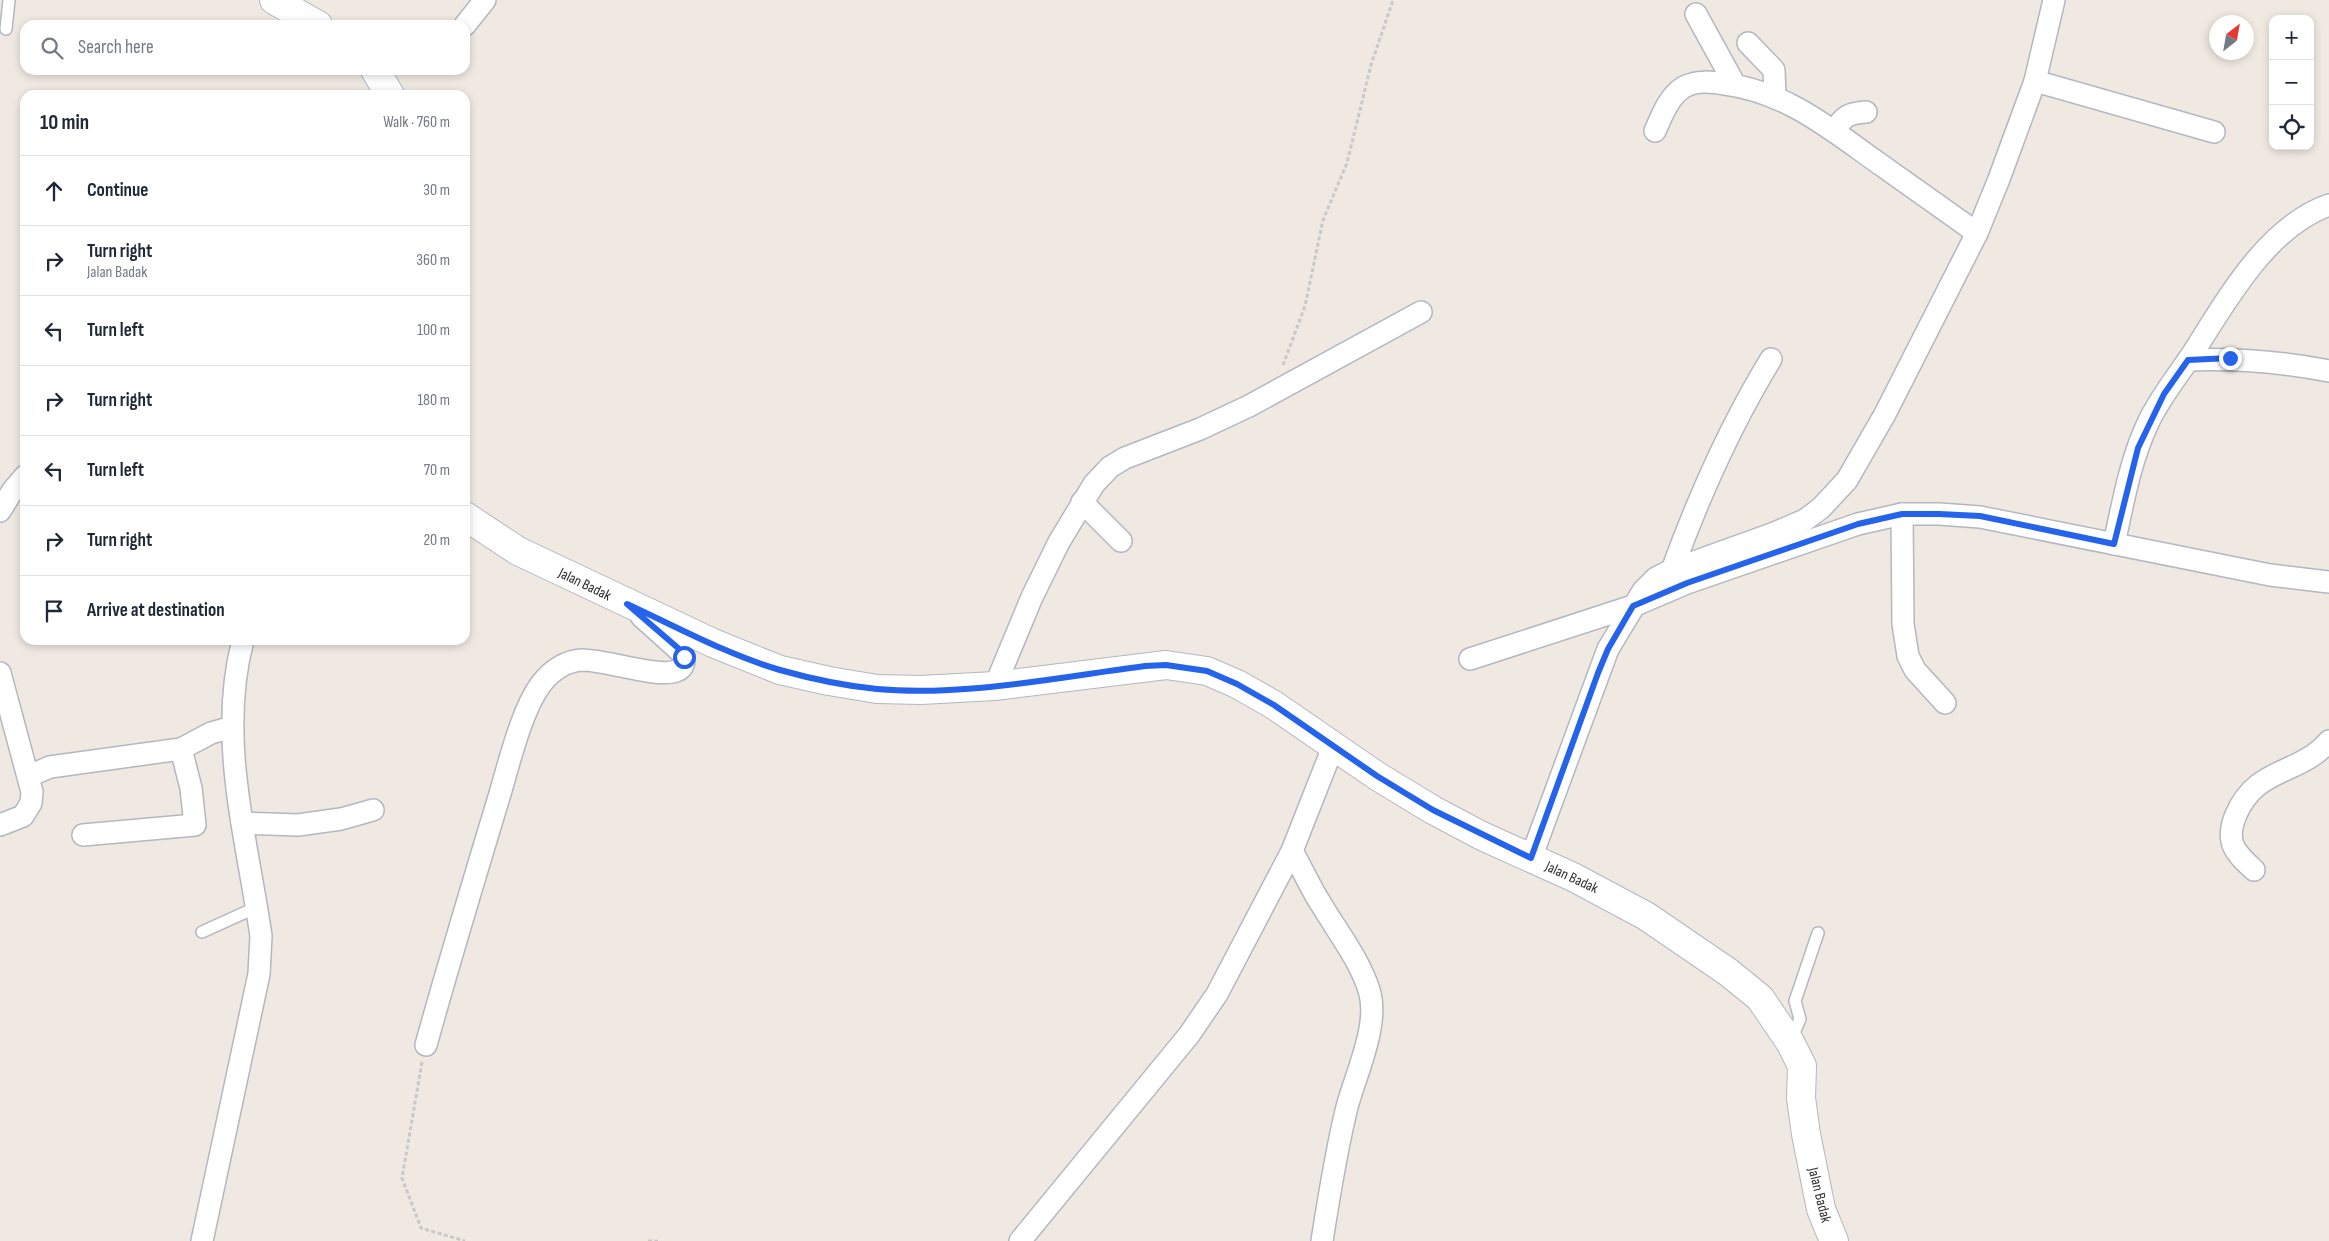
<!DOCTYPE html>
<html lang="en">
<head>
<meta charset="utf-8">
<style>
	:root { --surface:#fff; --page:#f2f2f3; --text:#1f2937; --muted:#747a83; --line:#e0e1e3 }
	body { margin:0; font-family:"Sofia Sans Condensed",sans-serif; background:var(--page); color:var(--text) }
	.controls { position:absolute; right:15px; top:15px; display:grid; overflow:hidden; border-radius:10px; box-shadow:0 2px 8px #0003 }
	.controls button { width:45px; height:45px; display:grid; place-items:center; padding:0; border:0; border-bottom:1px solid var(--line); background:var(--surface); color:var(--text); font:25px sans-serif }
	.compass { position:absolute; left:2209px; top:15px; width:45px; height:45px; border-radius:50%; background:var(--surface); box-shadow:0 2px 8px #0003; rotate:31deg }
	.stop { position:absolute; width:15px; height:15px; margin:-11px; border:4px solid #2563eb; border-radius:50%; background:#fff }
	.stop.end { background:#2563eb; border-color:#fff; box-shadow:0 1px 5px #0008 }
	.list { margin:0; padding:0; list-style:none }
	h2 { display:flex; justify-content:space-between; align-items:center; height:65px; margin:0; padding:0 20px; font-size:21px }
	h2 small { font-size:16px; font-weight:400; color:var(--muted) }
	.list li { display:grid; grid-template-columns:32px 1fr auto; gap:15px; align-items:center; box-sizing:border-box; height:70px; padding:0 20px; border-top:1px solid var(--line) }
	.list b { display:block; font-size:19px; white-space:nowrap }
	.list p { margin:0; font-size:16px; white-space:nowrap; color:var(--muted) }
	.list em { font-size:16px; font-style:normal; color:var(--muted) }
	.icon { flex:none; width:28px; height:28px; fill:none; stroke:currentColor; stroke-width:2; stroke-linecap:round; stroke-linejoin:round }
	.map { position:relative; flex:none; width:2329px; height:1241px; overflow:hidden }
	.search { position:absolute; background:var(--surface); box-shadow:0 2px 8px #0003; left:20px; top:20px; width:450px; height:55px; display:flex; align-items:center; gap:12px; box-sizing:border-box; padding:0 18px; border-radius:15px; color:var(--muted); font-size:19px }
	.panel { position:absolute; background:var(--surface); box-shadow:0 2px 8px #0003; left:20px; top:90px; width:450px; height:555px; border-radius:15px }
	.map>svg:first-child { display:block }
</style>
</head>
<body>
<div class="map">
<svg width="2329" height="1241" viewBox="0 0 2329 1241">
	<rect width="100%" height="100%" fill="#efe9e1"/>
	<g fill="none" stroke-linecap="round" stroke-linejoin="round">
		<g stroke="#b4b7c1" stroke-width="14">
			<g id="lane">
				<polyline points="6,29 9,0"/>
				<polyline points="202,932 257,907"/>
				<polyline points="1790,1042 1800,1019 1795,1001 1818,933"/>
			</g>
		</g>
		<g stroke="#b4b7c1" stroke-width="24">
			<g id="street">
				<polyline points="1696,14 1735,85"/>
				<polyline points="465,25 485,0"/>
				<polyline points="1748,43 1774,70 1775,97"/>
				<polyline points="2035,81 2214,132"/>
				<path d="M 1655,131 C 1662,115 1669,96 1684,87 C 1697,80 1711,82 1725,84 C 1788,92 1834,132 1884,167 C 1915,189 1946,211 1977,233"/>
				<path d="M 1835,131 C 1843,116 1849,113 1866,112"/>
				<path d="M 2188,360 C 2236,358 2282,362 2329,371"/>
				<polyline points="1082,502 1121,541"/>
				<polyline points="0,511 13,490 25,476"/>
				<polyline points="1902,514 1903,624 1908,656 1915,670 1945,703"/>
				<path d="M 2114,544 C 2123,503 2130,461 2148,423 C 2159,399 2176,378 2191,356 C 2225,303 2266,227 2329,205"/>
				<path d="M 1672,570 C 1699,496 1730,426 1771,359"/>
				<polyline points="1470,659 1633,606 1687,583 1858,524 1902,514 1939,514 1980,517 2270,575 2329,582"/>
				<polyline points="0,673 32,792 31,803 23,816 0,825"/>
				<polyline points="995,686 1032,597 1059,542 1094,484 1110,467 1125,458 1200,429 1249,406 1421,312"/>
				<polyline points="181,749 211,733 232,727"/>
				<polyline points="29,776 50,767 181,749 191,788 195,825 83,835"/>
				<polyline points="242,823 298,825 341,819 373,810"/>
				<path d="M 1292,851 C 1302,868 1310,887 1321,904 C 1337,931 1359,959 1369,990 C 1380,1024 1356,1073 1347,1107 C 1336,1151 1329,1196 1322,1241"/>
				<polyline points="1531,858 1608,649 1643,591 1656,578 1672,570 1772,534 1805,520 1821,508 1847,480 1885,414 1977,233 1999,179 2035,81 2054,0"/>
				<path d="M 2254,870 C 2236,853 2225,844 2235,817 C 2255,766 2299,776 2329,741"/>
				<path d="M 426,1045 C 449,962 474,880 499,797 C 509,764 521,711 541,684 C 552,670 565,661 582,660 C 607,660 656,678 676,671 C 685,668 685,660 682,653 L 641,616"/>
				<path d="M 202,1241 L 259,974 L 261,936 C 247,839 217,738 243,640"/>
				<polyline points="1020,1241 1189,1035 1217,994 1292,851 1333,747"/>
			</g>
		</g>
		<g stroke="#b4b7c1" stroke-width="30">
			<g id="secondary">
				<polyline points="274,0 318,25"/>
				<polyline points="375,70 390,95"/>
				<polyline points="465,516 518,551 713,643 780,670 829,681 877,689 921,690 995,686 1166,665 1207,671 1237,684 1274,705 1377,776 1433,810 1482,836 1573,877 1646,916 1728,972 1760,998 1790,1042 1802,1066 1801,1098 1806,1134 1821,1209 1834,1241"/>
			</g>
		</g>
		<g stroke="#c9c9c9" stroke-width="3" stroke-dasharray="4 2.5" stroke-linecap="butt">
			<polyline points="1283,365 1305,306 1323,220 1347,163 1371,65 1393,0"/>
			<polyline points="422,1062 402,1178 421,1228 465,1241"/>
			<polyline points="648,1241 658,1241"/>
		</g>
		<use href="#lane" stroke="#fff" stroke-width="11"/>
		<use href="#street" stroke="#fff" stroke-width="21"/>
		<use href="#secondary" stroke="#fff" stroke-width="28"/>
	</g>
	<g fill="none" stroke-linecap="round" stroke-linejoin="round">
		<path stroke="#2563eb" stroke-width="6" d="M 684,657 L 678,648 L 627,604 C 677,627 728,655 780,670 C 812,679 845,686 877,689 C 963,697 1060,677 1145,666 L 1166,665 L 1207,671 L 1237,684 L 1274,705 L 1377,776 L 1433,810 L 1531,858 L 1598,673 L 1608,649 L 1633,606 L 1687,583 L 1858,524 L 1902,514 L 1939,514 L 1980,516 L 2114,544 L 2138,448 L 2164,394 L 2188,360 L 2230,358"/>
	</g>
	<g text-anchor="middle" stroke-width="4" stroke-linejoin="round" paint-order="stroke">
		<g font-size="15" fill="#2e2e2e" stroke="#fff">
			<text transform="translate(585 584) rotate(26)" y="5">Jalan Badak</text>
			<text transform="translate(1572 877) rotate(25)" y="5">Jalan Badak</text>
			<text transform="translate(1820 1195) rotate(76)" y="5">Jalan Badak</text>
		</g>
	</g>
</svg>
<div class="controls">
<button>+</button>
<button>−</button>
<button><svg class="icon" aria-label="locate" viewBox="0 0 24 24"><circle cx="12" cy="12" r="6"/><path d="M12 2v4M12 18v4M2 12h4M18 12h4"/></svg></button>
</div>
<svg class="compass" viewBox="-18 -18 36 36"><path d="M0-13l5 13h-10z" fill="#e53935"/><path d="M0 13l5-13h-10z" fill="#747a83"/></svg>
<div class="stop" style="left:684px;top:657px"></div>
<div class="stop end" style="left:2230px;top:358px"></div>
<div class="search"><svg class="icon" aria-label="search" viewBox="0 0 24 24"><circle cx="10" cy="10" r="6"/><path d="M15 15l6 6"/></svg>Search here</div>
<section class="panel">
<h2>10 min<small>Walk · 760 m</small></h2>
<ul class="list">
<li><svg class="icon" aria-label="ahead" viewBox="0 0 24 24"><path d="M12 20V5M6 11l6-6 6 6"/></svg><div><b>Continue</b></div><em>30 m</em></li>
<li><svg class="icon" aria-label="right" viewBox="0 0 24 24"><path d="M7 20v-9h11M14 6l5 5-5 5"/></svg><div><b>Turn right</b><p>Jalan Badak</p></div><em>360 m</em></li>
<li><svg class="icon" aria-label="left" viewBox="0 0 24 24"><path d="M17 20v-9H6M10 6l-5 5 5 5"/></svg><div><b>Turn left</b></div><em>100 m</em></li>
<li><svg class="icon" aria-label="right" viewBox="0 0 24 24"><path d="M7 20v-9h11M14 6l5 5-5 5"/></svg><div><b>Turn right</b></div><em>180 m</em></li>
<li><svg class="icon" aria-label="left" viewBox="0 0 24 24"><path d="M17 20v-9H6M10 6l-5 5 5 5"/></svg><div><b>Turn left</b></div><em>70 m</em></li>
<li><svg class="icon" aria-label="right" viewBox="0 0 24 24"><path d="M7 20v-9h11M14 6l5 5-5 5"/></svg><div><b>Turn right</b></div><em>20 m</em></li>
<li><svg class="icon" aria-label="arrive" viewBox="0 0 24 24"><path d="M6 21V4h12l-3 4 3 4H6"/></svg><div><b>Arrive at destination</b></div></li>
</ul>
</section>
</div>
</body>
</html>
